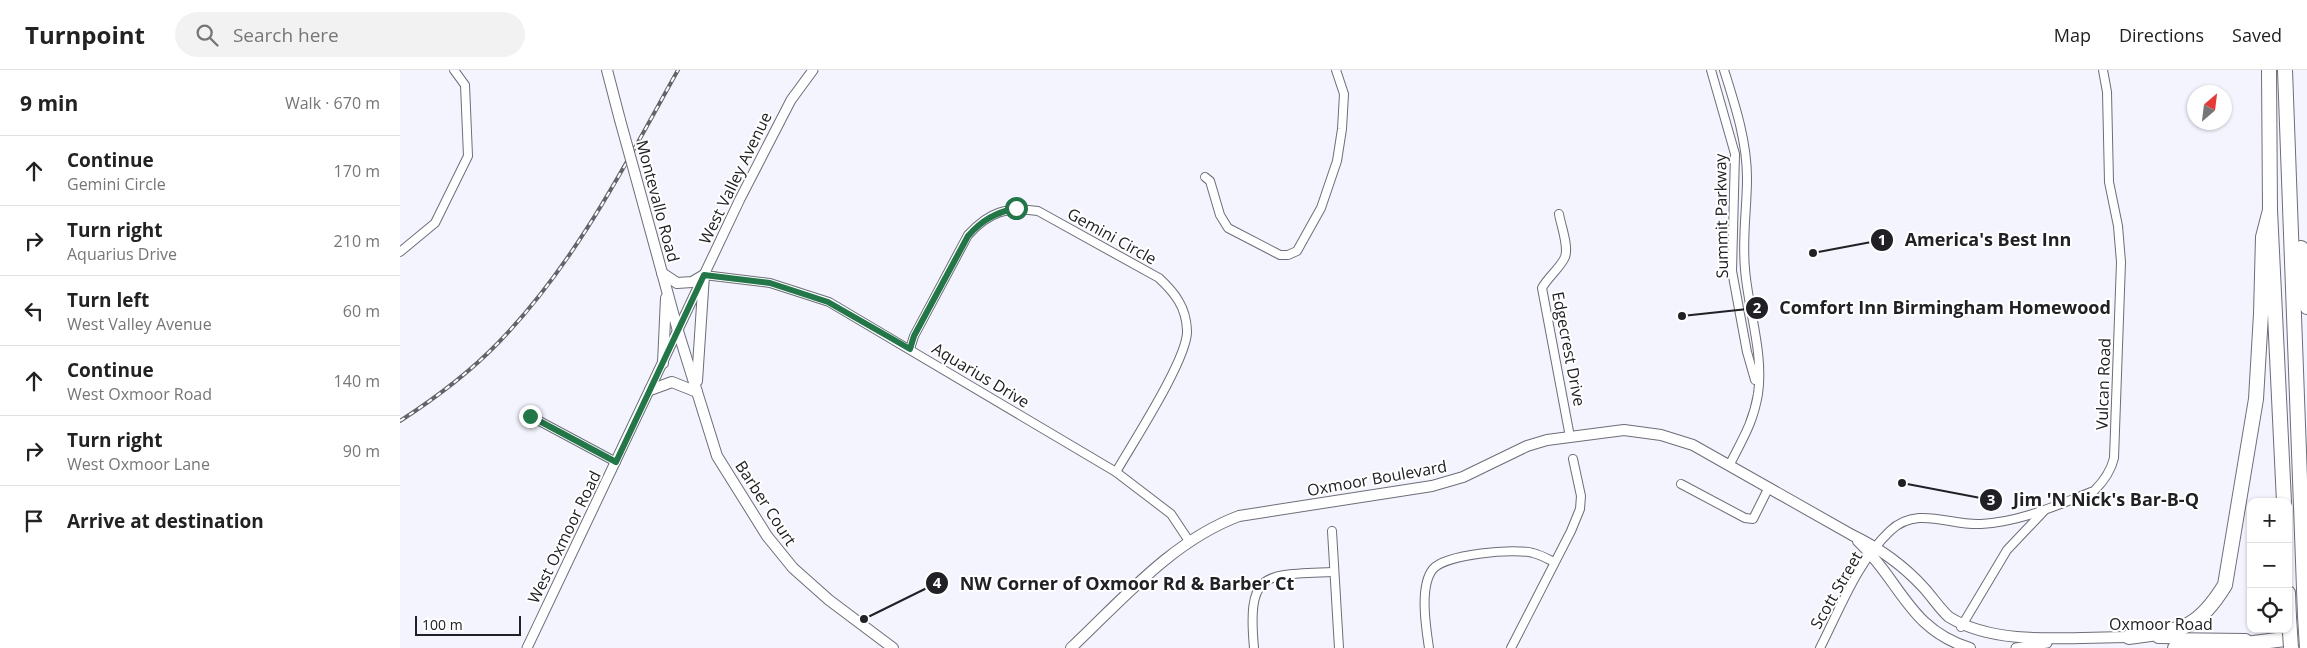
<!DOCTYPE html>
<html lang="en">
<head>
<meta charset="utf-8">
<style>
	:root { --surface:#fff; --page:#f2f2f2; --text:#222; --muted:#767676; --line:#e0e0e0 }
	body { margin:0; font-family:"Open Sans",sans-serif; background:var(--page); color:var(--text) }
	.controls { position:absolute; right:15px; bottom:15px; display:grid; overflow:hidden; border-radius:10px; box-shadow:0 1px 4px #0004 }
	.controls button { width:45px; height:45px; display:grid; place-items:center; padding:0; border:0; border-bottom:1px solid var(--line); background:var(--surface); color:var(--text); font:25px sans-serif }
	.compass { position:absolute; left:1787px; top:15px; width:45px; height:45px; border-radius:50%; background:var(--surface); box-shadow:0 1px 4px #0004; rotate:28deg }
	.scale { position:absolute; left:15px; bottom:12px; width:106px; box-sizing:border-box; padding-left:5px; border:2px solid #202025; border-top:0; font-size:14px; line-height:18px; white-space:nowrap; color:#202025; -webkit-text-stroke:4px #fff; paint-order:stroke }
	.stop { position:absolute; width:15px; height:15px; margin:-11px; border:4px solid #237648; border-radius:50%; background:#fff }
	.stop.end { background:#237648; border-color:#fff; box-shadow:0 1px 5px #0008 }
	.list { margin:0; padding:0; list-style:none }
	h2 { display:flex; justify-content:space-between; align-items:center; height:65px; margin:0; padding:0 20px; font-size:21px }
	h2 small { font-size:16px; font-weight:400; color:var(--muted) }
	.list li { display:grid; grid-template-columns:32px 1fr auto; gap:15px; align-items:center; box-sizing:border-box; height:70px; padding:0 20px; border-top:1px solid var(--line) }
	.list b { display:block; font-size:19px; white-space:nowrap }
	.list p { margin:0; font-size:16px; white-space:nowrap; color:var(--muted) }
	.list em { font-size:16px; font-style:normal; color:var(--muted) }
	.icon { flex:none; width:28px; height:28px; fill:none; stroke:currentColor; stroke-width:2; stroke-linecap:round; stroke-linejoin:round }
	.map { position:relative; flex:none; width:1907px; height:578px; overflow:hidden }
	header { display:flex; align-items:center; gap:30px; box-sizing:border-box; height:70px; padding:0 25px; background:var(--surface); border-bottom:1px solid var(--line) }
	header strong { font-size:24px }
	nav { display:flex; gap:28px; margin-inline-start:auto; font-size:18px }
	.search { width:350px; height:45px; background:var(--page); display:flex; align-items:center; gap:12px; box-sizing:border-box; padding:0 18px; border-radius:28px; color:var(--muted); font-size:19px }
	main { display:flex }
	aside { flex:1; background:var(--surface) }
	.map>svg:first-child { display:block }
</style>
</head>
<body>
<header>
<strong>Turnpoint</strong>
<div class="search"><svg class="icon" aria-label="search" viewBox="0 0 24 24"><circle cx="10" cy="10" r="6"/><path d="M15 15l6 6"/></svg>Search here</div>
<nav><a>Map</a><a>Directions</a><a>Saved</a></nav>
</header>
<main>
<aside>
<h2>9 min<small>Walk · 670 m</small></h2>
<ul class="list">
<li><svg class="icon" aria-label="ahead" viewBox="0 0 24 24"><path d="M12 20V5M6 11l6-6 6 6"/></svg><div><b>Continue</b><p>Gemini Circle</p></div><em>170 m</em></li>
<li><svg class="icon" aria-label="right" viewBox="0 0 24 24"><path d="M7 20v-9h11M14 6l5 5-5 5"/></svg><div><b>Turn right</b><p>Aquarius Drive</p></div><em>210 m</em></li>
<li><svg class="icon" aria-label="left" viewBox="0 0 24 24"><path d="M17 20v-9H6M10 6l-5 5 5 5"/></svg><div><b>Turn left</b><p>West Valley Avenue</p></div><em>60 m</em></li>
<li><svg class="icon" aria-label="ahead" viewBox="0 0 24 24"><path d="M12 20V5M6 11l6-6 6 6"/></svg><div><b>Continue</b><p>West Oxmoor Road</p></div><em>140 m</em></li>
<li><svg class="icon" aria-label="right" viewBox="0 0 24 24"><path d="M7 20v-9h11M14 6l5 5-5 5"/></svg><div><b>Turn right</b><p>West Oxmoor Lane</p></div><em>90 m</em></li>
<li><svg class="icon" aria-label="arrive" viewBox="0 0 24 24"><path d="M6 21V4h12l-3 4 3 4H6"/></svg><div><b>Arrive at destination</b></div></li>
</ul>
</aside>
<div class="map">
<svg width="1907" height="578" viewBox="0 0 1907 578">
	<rect width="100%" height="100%" fill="#f3f4fe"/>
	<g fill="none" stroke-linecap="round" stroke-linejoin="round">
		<g stroke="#6c6e78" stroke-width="10">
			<g id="minor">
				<polyline points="1311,0 1335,84 1332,201 1347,282 1355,310"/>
				<path d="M 1324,0 C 1335,35 1347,71 1347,108 C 1347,138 1342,168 1345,199 C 1348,239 1364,283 1358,324 C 1353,353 1343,368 1330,394"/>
				<polyline points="805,107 810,111 820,145 828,158 880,185 888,185 897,181 921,138 937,91 942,59 944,24 936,0"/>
				<path d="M 1159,144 C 1161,156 1169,176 1165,187 C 1161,197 1148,207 1142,218 L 1170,367"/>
				<polyline points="0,182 35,153 68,86 65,15 54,0"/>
				<polyline points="304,205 370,213 429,232 716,402 771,444 789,471"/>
				<path d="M 510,279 L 514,266 L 568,165 C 590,141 606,137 638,141 L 759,208 C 775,223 786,237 787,260 C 789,287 732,374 716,402"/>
				<polyline points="130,346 216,392"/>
				<polyline points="1281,414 1345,448 1353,449 1369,417"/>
				<polyline points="932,461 939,578"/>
				<polyline points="1561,557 1607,480 1644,441"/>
				<path d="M 854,578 C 847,500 864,505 933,502"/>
				<path d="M 1029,578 C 1026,558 1019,516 1033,499 C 1046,484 1115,478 1133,483 C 1141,485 1148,489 1154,492"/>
				<polyline points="1111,578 1171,461 1180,439 1181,426 1173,389"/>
				<path d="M 1420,578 C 1440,539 1457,492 1490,461 C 1517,435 1550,456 1581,454 C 1621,452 1657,435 1694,421 C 1704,411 1711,401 1714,388 L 1721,192 L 1718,156 L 1709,112 L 1707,22 L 1703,0"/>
			</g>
		</g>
		<g stroke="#6c6e78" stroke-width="11">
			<g id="tertiary">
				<polyline points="127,578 340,129 391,30 413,0"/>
				<polyline points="1616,578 1647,573"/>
			</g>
		</g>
		<g stroke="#6c6e78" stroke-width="12">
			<g id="secondary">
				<polyline points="207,0 220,50"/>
				<polyline points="235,104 278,261 317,386 367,466 393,498 429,530 493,578"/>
				<polyline points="262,203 277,213 292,212 304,205"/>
				<polyline points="263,293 266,228"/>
				<polyline points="297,311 304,205"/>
				<polyline points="250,320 272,312 297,322"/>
				<path d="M 1458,471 C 1500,510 1509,560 1570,578"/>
				<polyline points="1758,568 1846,569"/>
				<path d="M 671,578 C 723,529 772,471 839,446 L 1032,416 L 1063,407 L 1127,376 L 1147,370 L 1224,360 L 1261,365 L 1293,375 L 1452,465 C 1479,478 1504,496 1524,518 C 1533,528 1540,539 1549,547 C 1599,578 1676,566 1736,567"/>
			</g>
		</g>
		<g stroke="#6c6e78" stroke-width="16">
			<g id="motorway">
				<polyline points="1869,0 1870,140 1884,432"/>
				<polyline points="1885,0 1905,546"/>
				<polyline points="1901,178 1907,237"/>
				<polyline points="1888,523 1889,547"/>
				<path d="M 1729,567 C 1780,560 1796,562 1825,515 L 1856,329 L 1861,244 L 1863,167 L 1870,140"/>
				<polyline points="1775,578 1830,576 1885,569"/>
			</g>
		</g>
		<use href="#minor" stroke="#fff" stroke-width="8"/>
		<use href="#tertiary" stroke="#fff" stroke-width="9"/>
		<use href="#secondary" stroke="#fff" stroke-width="10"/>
		<use href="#motorway" stroke="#fff" stroke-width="14"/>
		<g stroke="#63636a" stroke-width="4">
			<path id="rail" d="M 0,351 C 34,329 69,303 98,273 C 175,194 225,95 278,0"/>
		</g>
		<use href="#rail" stroke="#fff" stroke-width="2" stroke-dasharray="5.5" stroke-linecap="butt"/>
		<g stroke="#6c6e78" stroke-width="12" stroke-linecap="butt">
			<polyline id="secondary-bridge" points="220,50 235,104"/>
		</g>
		<g stroke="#6c6e78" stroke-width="16" stroke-linecap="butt">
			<g id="motorway-bridge">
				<polyline points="1905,546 1907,578"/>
				<polyline points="1889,547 1891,578"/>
			</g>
		</g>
		<use href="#secondary-bridge" stroke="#fff" stroke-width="10"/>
		<use href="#motorway-bridge" stroke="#fff" stroke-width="14"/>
	</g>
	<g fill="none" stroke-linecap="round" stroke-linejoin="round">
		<path stroke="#237648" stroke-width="6" d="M 130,346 L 216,392 L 304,205 L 370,213 L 428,232 L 510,279 L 514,266 L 568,166 C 582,150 595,143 616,138"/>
	</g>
	<g text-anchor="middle" stroke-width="4" stroke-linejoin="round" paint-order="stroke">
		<g font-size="16" fill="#202025" stroke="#fff">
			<text transform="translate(335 108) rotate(-64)" y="6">West Valley Avenue</text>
			<text transform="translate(258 131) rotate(75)" y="6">Montevallo Road</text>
			<text transform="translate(1321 146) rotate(-91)" y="6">Summit Parkway</text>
			<text transform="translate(712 166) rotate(29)" y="6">Gemini Circle</text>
			<text transform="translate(1169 279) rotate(79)" y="6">Edgecrest Drive</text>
			<text transform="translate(581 305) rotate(31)" y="6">Aquarius Drive</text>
			<text transform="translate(1703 314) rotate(-88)" y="6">Vulcan Road</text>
			<text transform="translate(977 408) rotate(-10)" y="6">Oxmoor Boulevard</text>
			<text transform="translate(366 433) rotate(57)" y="6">Barber Court</text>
			<text transform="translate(164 467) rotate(-64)" y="6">West Oxmoor Road</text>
			<text transform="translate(1436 520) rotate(-60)" y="6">Scott Street</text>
			<text x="1761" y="560">Oxmoor Road</text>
		</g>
	</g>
	<path fill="none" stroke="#202025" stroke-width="2" d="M1413 183L1482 170M1282 246L1357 238M1502 413L1591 430M464 549L537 513"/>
	<g fill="#202025" stroke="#fff" stroke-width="2">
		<circle cx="1413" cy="183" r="5"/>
		<circle cx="1282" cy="246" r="5"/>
		<circle cx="1502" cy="413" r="5"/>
		<circle cx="464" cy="549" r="5"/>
		<circle cx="1482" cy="170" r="12"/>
		<circle cx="1357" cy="238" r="12"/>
		<circle cx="1591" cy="430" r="12"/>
		<circle cx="537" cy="513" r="12"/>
	</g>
	<g font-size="15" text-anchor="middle" font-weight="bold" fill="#fff">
		<text x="1482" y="175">1</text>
		<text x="1357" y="243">2</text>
		<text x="1591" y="435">3</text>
		<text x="537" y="518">4</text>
	</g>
	<g font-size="18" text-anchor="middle" font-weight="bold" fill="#202025" stroke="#fff" stroke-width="4" stroke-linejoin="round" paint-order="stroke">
		<text x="1588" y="176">America's Best Inn</text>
		<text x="1545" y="244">Comfort Inn Birmingham Homewood</text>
		<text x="1706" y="436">Jim 'N Nick's Bar-B-Q</text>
		<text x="727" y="520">NW Corner of Oxmoor Rd &amp; Barber Ct</text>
	</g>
</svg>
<div class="controls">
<button>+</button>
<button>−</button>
<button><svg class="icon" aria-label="locate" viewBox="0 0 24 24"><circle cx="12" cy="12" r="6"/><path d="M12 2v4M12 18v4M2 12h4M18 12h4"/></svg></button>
</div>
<svg class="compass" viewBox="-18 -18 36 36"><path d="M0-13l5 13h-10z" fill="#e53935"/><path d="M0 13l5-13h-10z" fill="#767676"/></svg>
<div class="scale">100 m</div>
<div class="stop" style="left:616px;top:138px"></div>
<div class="stop end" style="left:130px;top:346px"></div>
</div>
</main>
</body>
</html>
